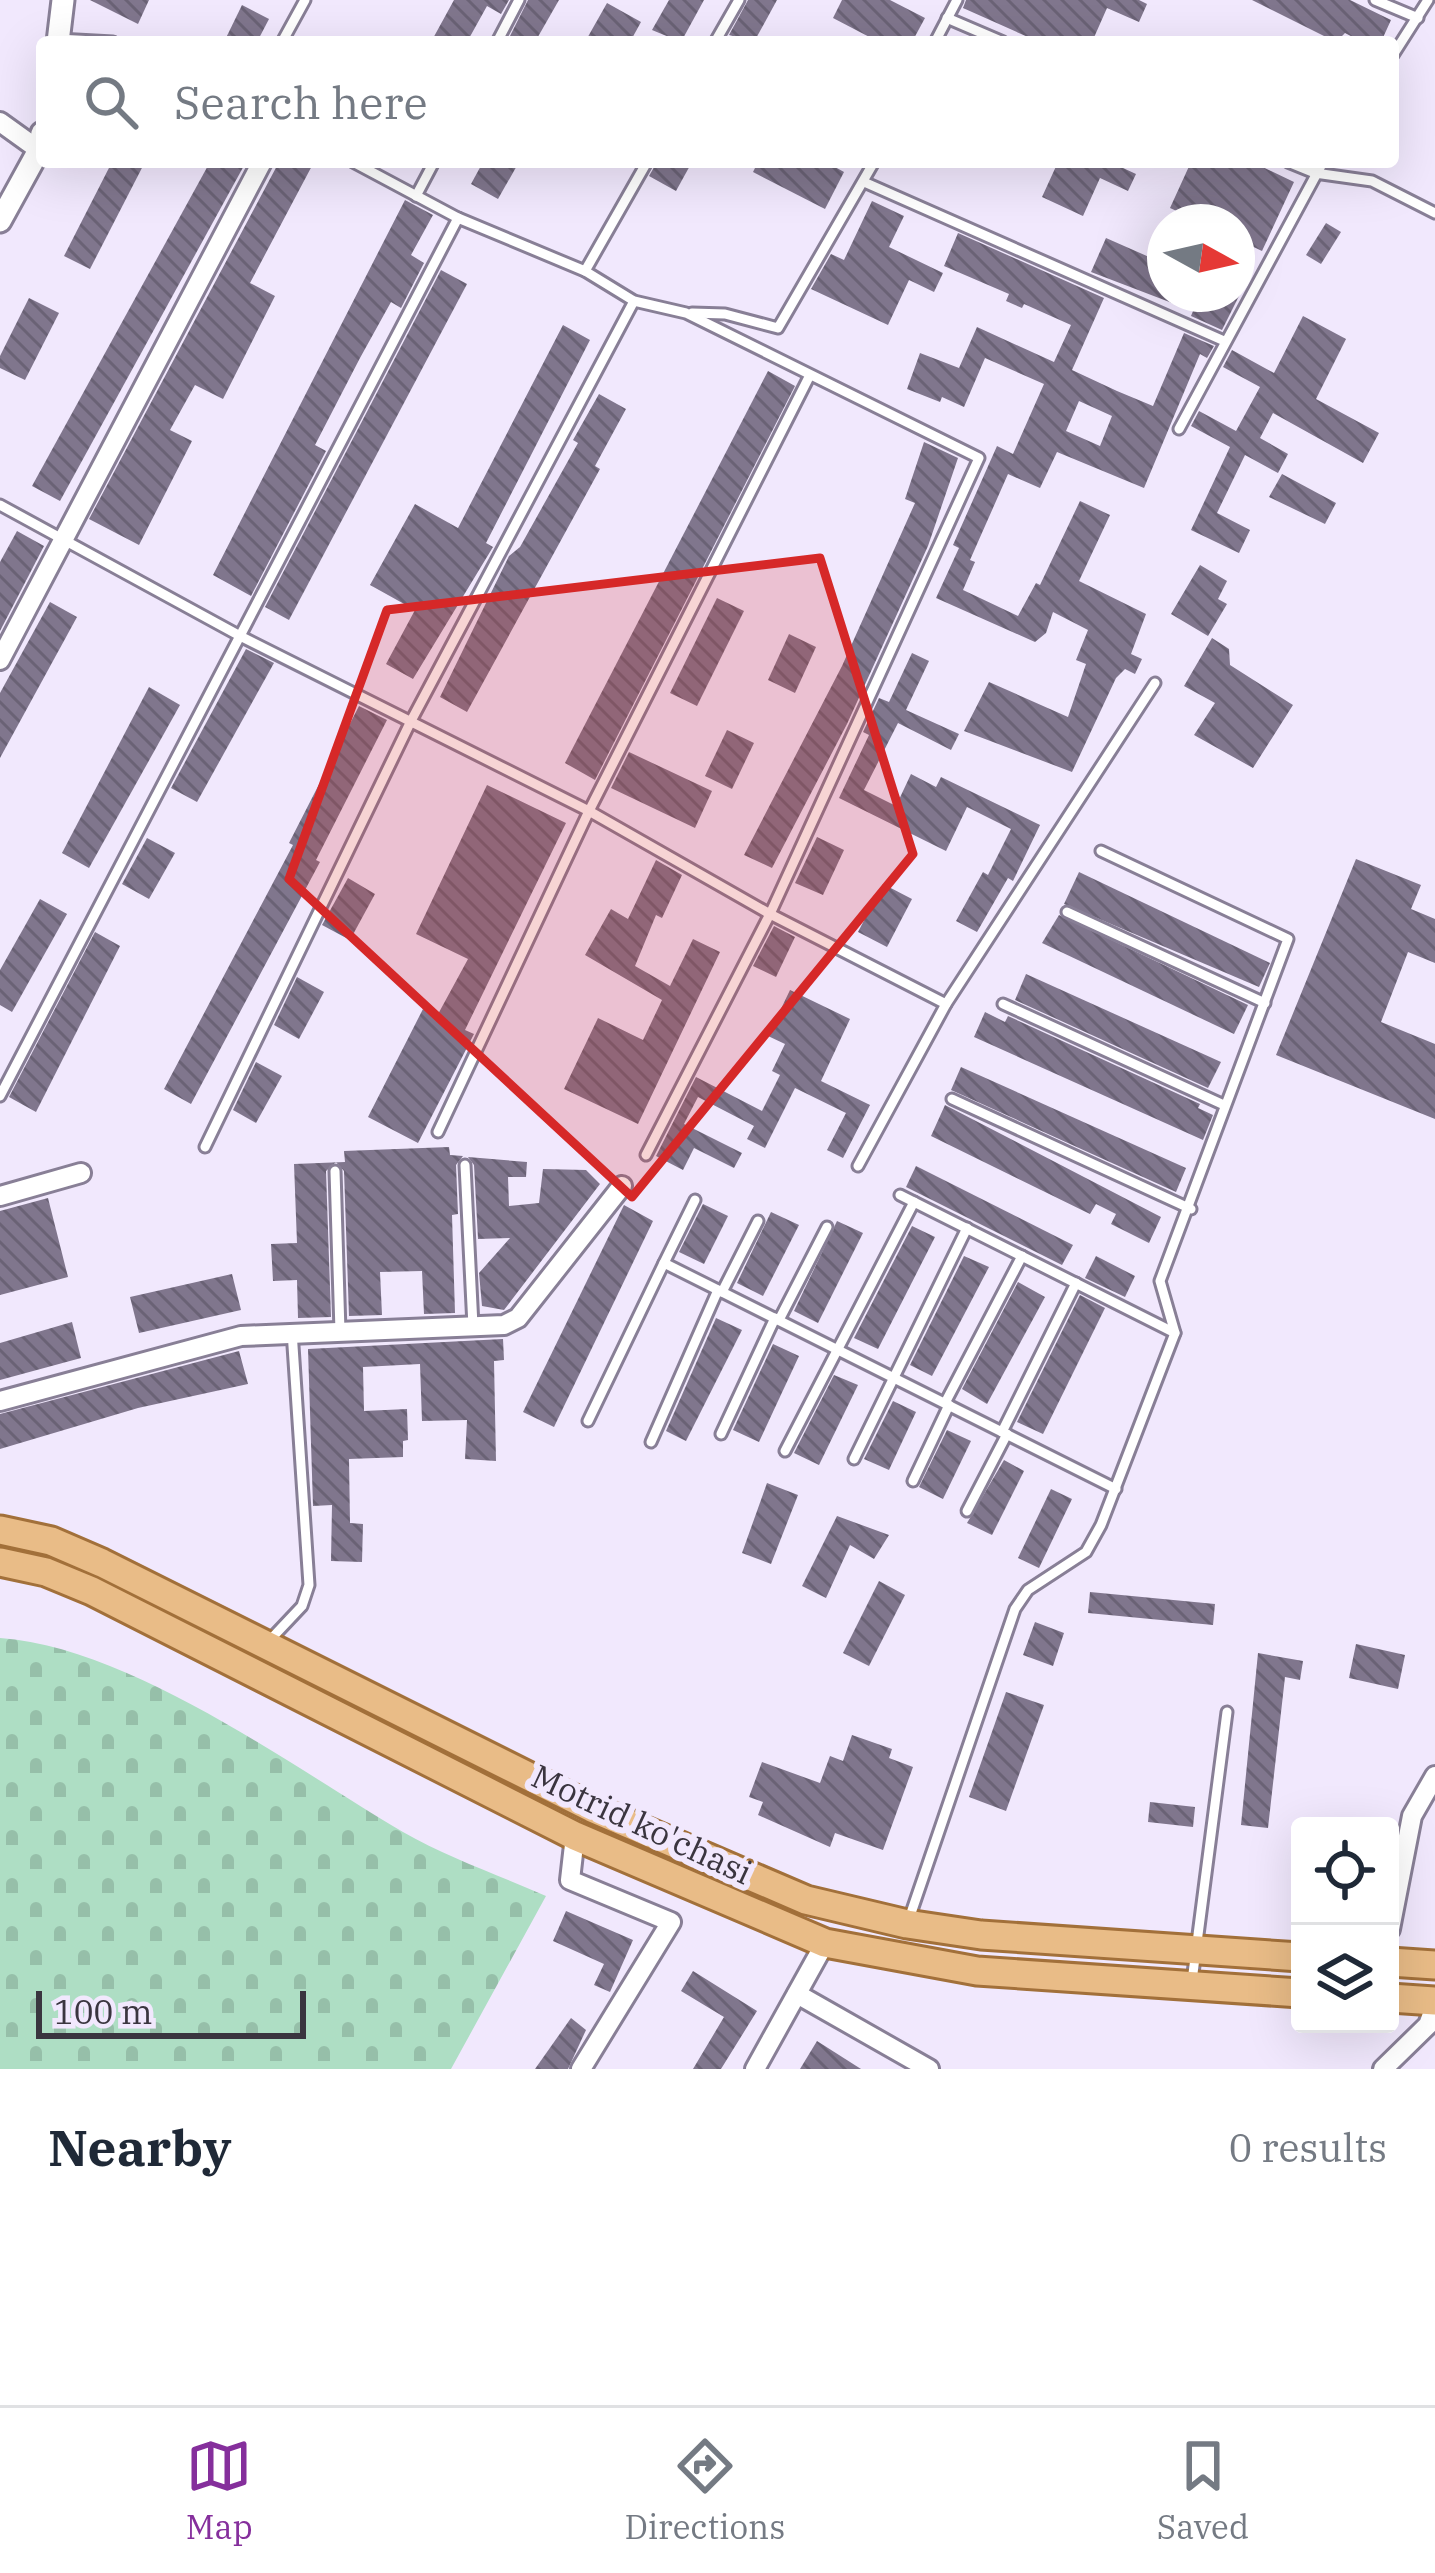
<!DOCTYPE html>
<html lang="en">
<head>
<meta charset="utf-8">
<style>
	:root { --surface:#fff; --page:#f2f2f3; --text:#1f2937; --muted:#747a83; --line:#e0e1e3; --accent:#852f9c }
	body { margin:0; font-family:"IBM Plex Serif",serif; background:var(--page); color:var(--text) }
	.controls { position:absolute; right:36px; bottom:36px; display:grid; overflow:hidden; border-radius:12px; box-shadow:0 12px 48px #0002 }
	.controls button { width:108px; height:108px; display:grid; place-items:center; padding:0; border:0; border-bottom:3px solid var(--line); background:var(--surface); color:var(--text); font:60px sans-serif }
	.compass { position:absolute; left:1147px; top:204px; width:108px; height:108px; border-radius:50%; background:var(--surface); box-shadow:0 12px 48px #0002; rotate:98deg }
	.scale { position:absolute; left:36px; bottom:30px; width:270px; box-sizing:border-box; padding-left:12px; border:6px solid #3a353f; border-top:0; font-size:33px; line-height:42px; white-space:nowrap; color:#3a353f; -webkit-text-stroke:9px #f1e8fd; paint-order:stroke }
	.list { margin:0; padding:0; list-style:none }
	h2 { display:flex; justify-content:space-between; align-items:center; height:156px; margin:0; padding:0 48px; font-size:51px }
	h2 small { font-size:39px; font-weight:400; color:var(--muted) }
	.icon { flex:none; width:66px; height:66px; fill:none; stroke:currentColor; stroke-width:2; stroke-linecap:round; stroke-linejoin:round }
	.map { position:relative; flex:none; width:1435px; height:2069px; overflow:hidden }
	.search { position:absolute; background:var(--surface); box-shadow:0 12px 48px #0002; left:36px; right:36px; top:36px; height:132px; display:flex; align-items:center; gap:30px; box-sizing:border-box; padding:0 42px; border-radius:12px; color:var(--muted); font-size:45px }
	.sheet { height:336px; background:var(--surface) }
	nav { display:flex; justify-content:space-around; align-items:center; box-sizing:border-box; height:168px; border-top:3px solid var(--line); background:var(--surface); font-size:33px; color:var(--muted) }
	nav a { display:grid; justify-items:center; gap:6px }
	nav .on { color:var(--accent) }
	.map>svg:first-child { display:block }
</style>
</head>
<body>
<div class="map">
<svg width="1435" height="2069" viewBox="0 0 1435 2069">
	<defs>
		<pattern id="cemetery-stones" width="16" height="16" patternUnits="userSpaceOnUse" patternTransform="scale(3)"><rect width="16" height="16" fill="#aedec4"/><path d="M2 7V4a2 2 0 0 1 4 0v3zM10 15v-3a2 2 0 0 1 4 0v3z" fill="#96bfa9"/></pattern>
		<pattern id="building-back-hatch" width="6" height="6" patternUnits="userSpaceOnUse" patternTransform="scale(3)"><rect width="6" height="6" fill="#80768d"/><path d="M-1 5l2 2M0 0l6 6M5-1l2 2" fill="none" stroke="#6a6275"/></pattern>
	</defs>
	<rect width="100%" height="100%" fill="#f1e8fd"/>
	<path fill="url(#cemetery-stones)" d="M 0,1638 C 130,1647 291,1766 403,1832 C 448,1858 499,1875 546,1896 L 451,2069 L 0,2069 Z"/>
	<g fill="url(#building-back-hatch)" fill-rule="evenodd">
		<polygon points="90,0 149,0 138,24"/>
		<polygon points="454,0 509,0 501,14 487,6 467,42 431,42"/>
		<polygon points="528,0 559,0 535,42 507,42"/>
		<polygon points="669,0 704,0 681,42 652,30"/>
		<polygon points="748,0 777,0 754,42 729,35"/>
		<polygon points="842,0 890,0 925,18 912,42 879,42 833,18"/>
		<polygon points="966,0 1139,0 1147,4 1139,22 1107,8 1092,42 1039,42 963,8"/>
		<polygon points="1252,0 1350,0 1391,20 1381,42 1362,42 1345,33 1336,42"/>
		<polygon points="607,3 641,22 630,42 585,42"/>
		<polygon points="242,5 269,19 257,42 224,42"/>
		<polygon points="112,162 145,162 90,269 64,256"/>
		<polygon points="210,162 246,162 60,501 32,486"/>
		<polygon points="279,162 314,162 250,283 275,296 223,399 195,385 170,430 192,441 139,545 89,519"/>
		<polygon points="483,162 519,162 498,199 471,184"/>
		<polygon points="657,162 692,162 676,191 649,176"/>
		<polygon points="758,162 826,162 844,172 825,209 753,172"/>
		<polygon points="1058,162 1110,162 1136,174 1128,191 1100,178 1083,216 1042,197"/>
		<polygon points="1191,162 1252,162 1294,182 1262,251 1237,239 1237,222 1201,222 1170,208"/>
		<polygon points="405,200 433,215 411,255 424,263 401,308 391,302 360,358 315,445 326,451 251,596 213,575"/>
		<polygon points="872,201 904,216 889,247 943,273 934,292 909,280 888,325 811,289 831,254 844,260"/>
		<polygon points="1326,223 1341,232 1321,264 1306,255"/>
		<path d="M 958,233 L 1104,298 L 1072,370 L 1117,391 L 1153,406 L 1184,333 L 1214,346 L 1207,358 L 1200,354 L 1144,488 L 1057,452 L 1040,488 L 1008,474 L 970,560 L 975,562 L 963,590 L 1018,616 L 1036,583 L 1040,585 L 1080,501 L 1110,515 L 1079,581 L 1146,614 L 1131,654 L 1142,659 L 1135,674 L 1125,669 L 1116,678 L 1072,772 L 964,731 L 989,682 L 1068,717 L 1086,664 L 1076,660 L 1088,630 L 1053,612 L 1046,633 L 1035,642 L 936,598 L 959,548 L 953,545 L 997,446 L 1013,454 L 1044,384 L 985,358 L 964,407 L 942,397 L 940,402 L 907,389 L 920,353 L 959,368 L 977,327 L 1054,362 L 1071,325 L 1024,304 L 1022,308 L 1006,301 L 1009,294 L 944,266 ZM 1079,401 L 1112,416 L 1100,446 L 1066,431 Z"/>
		<polygon points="1106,238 1165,264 1165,294 1240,294 1222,330 1191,316 1193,311 1091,272"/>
		<polygon points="441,270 467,284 289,620 265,607"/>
		<polygon points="29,298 59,313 25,380 0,368 0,356"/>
		<polygon points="1303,316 1346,339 1316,399 1379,433 1363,463 1273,413 1260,438 1288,454 1278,473 1245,455 1217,513 1250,530 1239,553 1191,530 1230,447 1191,426 1199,411 1236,431 1260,387 1223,367 1232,350 1274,373"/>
		<polygon points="563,325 590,340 486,543 493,547 413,679 386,664 415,610 370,585 415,504 458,528"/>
		<polygon points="768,371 795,386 595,780 565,763"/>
		<polygon points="599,394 626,409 595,466 600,469 467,712 440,697 509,556 520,547 578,443 573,440"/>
		<polygon points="924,442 958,458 928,546 847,724 772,868 744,855 842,666 915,503 905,499"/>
		<polygon points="1282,474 1336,503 1325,524 1269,497"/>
		<polygon points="17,531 44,546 0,631 0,562"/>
		<polygon points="1200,565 1227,581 1218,599 1227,604 1208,636 1171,614"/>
		<polygon points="717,598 744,611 697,706 670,693"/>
		<polygon points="50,602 77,617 0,758 0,693"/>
		<polygon points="789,634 816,647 795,693 768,680"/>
		<polygon points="1212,638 1229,649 1230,665 1293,705 1253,768 1194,735 1215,703 1184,686"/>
		<polygon points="246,649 274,663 197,802 171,788"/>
		<polygon points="912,653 929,661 906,710 959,734 951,750 898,723 864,790 896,806 911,774 936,787 941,777 1040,825 1013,881 1008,878 977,932 956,921 983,872 988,875 1011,829 967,807 946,851 839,798 869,735 863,732 879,698 889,702"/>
		<polygon points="149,687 180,705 89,868 62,853"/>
		<polygon points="359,706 387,720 316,860 320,862 191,1104 164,1089 293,845 289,843"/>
		<polygon points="727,730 754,743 732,789 705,776"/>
		<polygon points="629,752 712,791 695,828 611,788"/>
		<polygon points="487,785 566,823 465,1030 474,1034 418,1143 368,1117 423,1009 437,1016 468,959 416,934"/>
		<polygon points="817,837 844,850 823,895 795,883"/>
		<polygon points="147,838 175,853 149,899 122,884"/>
		<polygon points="1356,859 1421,885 1411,909 1435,919 1435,963 1408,952 1381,1022 1435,1044 1435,1119 1276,1055"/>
		<polygon points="656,860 682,875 662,918 656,915 635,966 670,986 693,939 720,952 638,1124 564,1089 598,1018 643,1040 662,1000 585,955 611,909 628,919"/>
		<polygon points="1079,872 1270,963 1259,987 1064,904"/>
		<polygon points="348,878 375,894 350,940 322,925"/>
		<polygon points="883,884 912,899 887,947 858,932"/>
		<polygon points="40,899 67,914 12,1012 0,1005 0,970"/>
		<polygon points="1059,915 1248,1005 1234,1034 1042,943"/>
		<polygon points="774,926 795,937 776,977 753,966"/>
		<polygon points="95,932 120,946 36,1112 9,1097"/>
		<polygon points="1026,974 1221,1062 1208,1088 1015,1000"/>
		<polygon points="297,977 324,992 299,1039 274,1025"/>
		<polygon points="790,990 850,1019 821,1081 870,1105 843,1158 827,1150 846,1113 795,1088 765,1148 747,1139 754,1126 698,1097 684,1124 742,1153 734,1168 694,1148 683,1170 656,1156 696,1077 762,1111 780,1075 772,1071 785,1044 768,1036"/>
		<polygon points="985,1012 1005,1022 1008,1016 1200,1104 1198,1108 1213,1115 1203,1140 974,1037"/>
		<polygon points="256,1062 282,1076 256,1123 233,1110"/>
		<polygon points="961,1067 1186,1168 1176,1192 951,1090"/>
		<polygon points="945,1105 1161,1217 1149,1243 1111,1224 1116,1214 1096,1204 1090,1214 931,1136"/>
		<polygon points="449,1147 450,1155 463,1156 456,1165 458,1214 452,1215 455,1313 424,1314 422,1271 380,1272 382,1315 349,1316 344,1171 336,1162 326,1171 331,1317 298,1318 297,1280 273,1281 271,1244 297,1243 294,1164 345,1162 344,1151"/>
		<polygon points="468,1157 527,1162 526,1177 508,1177 509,1206 539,1203 543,1169 586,1170 600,1184 504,1310 482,1306 479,1273 510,1238 478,1239 474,1165"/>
		<polygon points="916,1166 1073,1245 1062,1265 906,1187"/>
		<polygon points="48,1198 68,1277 0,1295 0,1211"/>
		<polygon points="703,1204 728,1216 704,1264 679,1252"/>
		<polygon points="624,1205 653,1221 554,1427 523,1412"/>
		<polygon points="771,1212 799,1225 763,1296 737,1283"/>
		<polygon points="837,1221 863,1233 818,1323 794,1311"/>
		<polygon points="912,1226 935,1237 878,1349 854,1338"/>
		<polygon points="964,1256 989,1267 932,1376 910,1365"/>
		<polygon points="1096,1256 1135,1276 1125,1297 1085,1278"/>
		<polygon points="232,1274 241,1310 139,1333 130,1297"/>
		<polygon points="1018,1282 1045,1297 987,1404 962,1389"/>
		<polygon points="1080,1295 1105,1308 1043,1434 1017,1422"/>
		<polygon points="716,1318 742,1330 686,1441 666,1431"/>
		<polygon points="72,1322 81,1358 0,1380 0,1343"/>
		<polygon points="503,1339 504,1360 494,1361 496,1461 465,1459 467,1420 422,1421 420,1364 363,1367 364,1411 407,1409 408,1440 403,1441 403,1457 349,1459 350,1523 363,1524 362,1562 331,1561 332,1505 313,1506 308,1349"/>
		<polygon points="773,1344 799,1356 759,1442 733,1430"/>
		<polygon points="239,1351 248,1384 138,1408 0,1449 0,1414"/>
		<polygon points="834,1375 858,1385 819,1465 794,1453"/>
		<polygon points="893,1401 916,1412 889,1470 864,1459"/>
		<polygon points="947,1430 971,1441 943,1499 919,1487"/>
		<polygon points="1004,1460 1024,1471 992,1535 967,1523"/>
		<polygon points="767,1483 798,1495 771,1564 742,1553"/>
		<polygon points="1051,1489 1072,1499 1039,1568 1018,1558"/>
		<polygon points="837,1516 889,1535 874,1559 850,1545 826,1598 802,1586"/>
		<polygon points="879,1581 905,1595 869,1666 843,1653"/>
		<polygon points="1090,1592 1215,1604 1213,1625 1088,1613"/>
		<polygon points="1035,1622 1064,1633 1053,1666 1023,1655"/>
		<polygon points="1356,1644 1405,1655 1398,1689 1349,1678"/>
		<polygon points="1258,1653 1303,1661 1300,1680 1285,1677 1268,1828 1241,1825"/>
		<polygon points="1006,1692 1044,1705 1006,1811 969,1797"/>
		<polygon points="852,1735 892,1749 889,1758 913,1767 883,1850 835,1833 830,1847 758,1815 763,1802 749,1797 762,1762 820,1783 830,1756 843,1761"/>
		<polygon points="1150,1802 1195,1807 1193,1827 1148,1822"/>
		<polygon points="566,1911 633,1940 610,1992 594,1985 604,1964 553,1941"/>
		<polygon points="693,1971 757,2011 721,2069 693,2069 724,2017 681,1991"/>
		<polygon points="571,2018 586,2030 568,2069 535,2069"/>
		<polygon points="817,2041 861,2069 800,2069"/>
	</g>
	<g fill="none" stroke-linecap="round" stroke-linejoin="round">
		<g stroke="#887f96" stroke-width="15">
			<g id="service">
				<polyline points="1375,0 1418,18"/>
				<polyline points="947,18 1003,42"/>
				<polyline points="58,39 113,42"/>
				<polyline points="282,42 305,0"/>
				<polyline points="497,42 519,0"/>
				<polyline points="715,42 739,0"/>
				<polyline points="935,42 957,0"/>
				<polyline points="1393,55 1428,0"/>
				<polyline points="353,162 458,218 585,271 634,301 686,313 979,458 770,914 646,1155"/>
				<polyline points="1288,162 1315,173 1372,181 1435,213"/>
				<polyline points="864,182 1222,340"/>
				<polyline points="416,196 434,162"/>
				<polyline points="585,271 647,162"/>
				<polyline points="692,313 725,314 778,328 874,162"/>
				<polyline points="1179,429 1323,162"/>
				<polyline points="0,505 242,637 589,811 770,914 946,1004"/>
				<polyline points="1067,912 1265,1003"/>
				<polyline points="1003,1004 1224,1105"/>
				<polyline points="0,1096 458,218"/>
				<polyline points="952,1099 1191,1209"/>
				<polyline points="438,1132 589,811 809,377"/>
				<polyline points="205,1147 411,721 634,301"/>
				<polyline points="465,1165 473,1326"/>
				<polyline points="858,1166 946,1004 1155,683"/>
				<polyline points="335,1171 340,1331"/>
				<polyline points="900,1195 1175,1333"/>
				<polyline points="695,1200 664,1263 1116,1489"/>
				<polyline points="722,1292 758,1221"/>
				<polyline points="779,1320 827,1227"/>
				<polyline points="945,1403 1022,1256"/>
				<polyline points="588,1421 664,1263"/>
				<polyline points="1002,1432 1076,1283"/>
				<polyline points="721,1434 775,1318"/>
				<polyline points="651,1442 718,1290"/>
				<polyline points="785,1451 914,1202"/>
				<polyline points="854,1459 967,1228"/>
				<polyline points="913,1481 949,1405"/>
				<polyline points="967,1511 1007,1434"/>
				<polyline points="269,1641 302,1606 309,1585 292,1331"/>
				<polyline points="909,1919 1015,1609 1028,1590 1086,1552 1101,1525 1175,1333 1160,1281 1288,939 1101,851"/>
				<polyline points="1192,1981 1227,1712"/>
			</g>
		</g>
		<g stroke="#887f96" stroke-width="24">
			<g id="minor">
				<polyline points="0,122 39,150"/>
				<polyline points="0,660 262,162"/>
				<polyline points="0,1196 81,1173"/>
				<polyline points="0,1401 241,1336 504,1325 518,1318 622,1186"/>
				<polyline points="575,1836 570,1880 671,1922 581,2069"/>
				<polyline points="1390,1929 1412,1816 1435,1776"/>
				<polyline points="797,1994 929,2069"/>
				<polyline points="755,2069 825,1943"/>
				<polyline points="1383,2069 1428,2025 1435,2006"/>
			</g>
		</g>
		<g stroke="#887f96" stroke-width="27">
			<g id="tertiary">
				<polyline points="58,42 63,0"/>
				<polyline points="0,221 39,150 42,133"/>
			</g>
		</g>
		<g stroke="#a2703a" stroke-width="33">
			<g id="primary">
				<polyline points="0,1530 51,1541 102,1563 592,1808 806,1900 907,1924 981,1935 1300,1957"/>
				<polyline points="0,1562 46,1572 92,1591 575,1836 825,1943 977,1971 1300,1993"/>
				<polyline points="1390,1962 1435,1965"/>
				<polyline points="1390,1998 1435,2001"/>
			</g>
		</g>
		<use href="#service" stroke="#fff" stroke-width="9"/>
		<use href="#minor" stroke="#fff" stroke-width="18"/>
		<use href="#tertiary" stroke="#fff" stroke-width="21"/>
		<use href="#primary" stroke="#e9bc87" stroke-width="27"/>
	</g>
	<path fill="#d62828" fill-opacity="0.2" stroke="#d62828" stroke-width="9" stroke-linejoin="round" d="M 820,558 L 913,854 L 632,1197 L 289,879 L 387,610 Z"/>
	<g text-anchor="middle" stroke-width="12" stroke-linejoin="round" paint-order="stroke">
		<g font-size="33" fill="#3a353f" stroke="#f1e8fd">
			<text transform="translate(642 1824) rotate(25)" y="12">Motrid ko'chasi</text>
		</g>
	</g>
</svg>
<div class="controls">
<button><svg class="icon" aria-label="locate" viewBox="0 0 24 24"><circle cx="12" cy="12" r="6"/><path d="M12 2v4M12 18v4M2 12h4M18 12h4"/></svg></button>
<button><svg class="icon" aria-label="layers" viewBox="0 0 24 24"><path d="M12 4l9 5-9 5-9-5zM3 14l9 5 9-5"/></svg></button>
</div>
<svg class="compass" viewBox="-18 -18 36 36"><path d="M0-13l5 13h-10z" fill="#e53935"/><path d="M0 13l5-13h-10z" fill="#747a83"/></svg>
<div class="scale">100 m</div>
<div class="search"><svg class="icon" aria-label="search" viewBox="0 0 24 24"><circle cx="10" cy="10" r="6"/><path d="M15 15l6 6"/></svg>Search here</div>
</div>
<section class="sheet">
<h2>Nearby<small>0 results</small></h2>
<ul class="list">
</ul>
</section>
<nav>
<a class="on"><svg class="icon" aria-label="map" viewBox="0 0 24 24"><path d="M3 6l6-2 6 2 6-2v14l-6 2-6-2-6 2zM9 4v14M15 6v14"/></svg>Map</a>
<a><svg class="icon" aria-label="directions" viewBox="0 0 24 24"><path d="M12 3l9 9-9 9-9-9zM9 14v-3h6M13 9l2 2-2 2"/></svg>Directions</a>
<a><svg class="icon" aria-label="saved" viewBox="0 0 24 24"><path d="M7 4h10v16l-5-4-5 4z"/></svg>Saved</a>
</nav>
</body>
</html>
